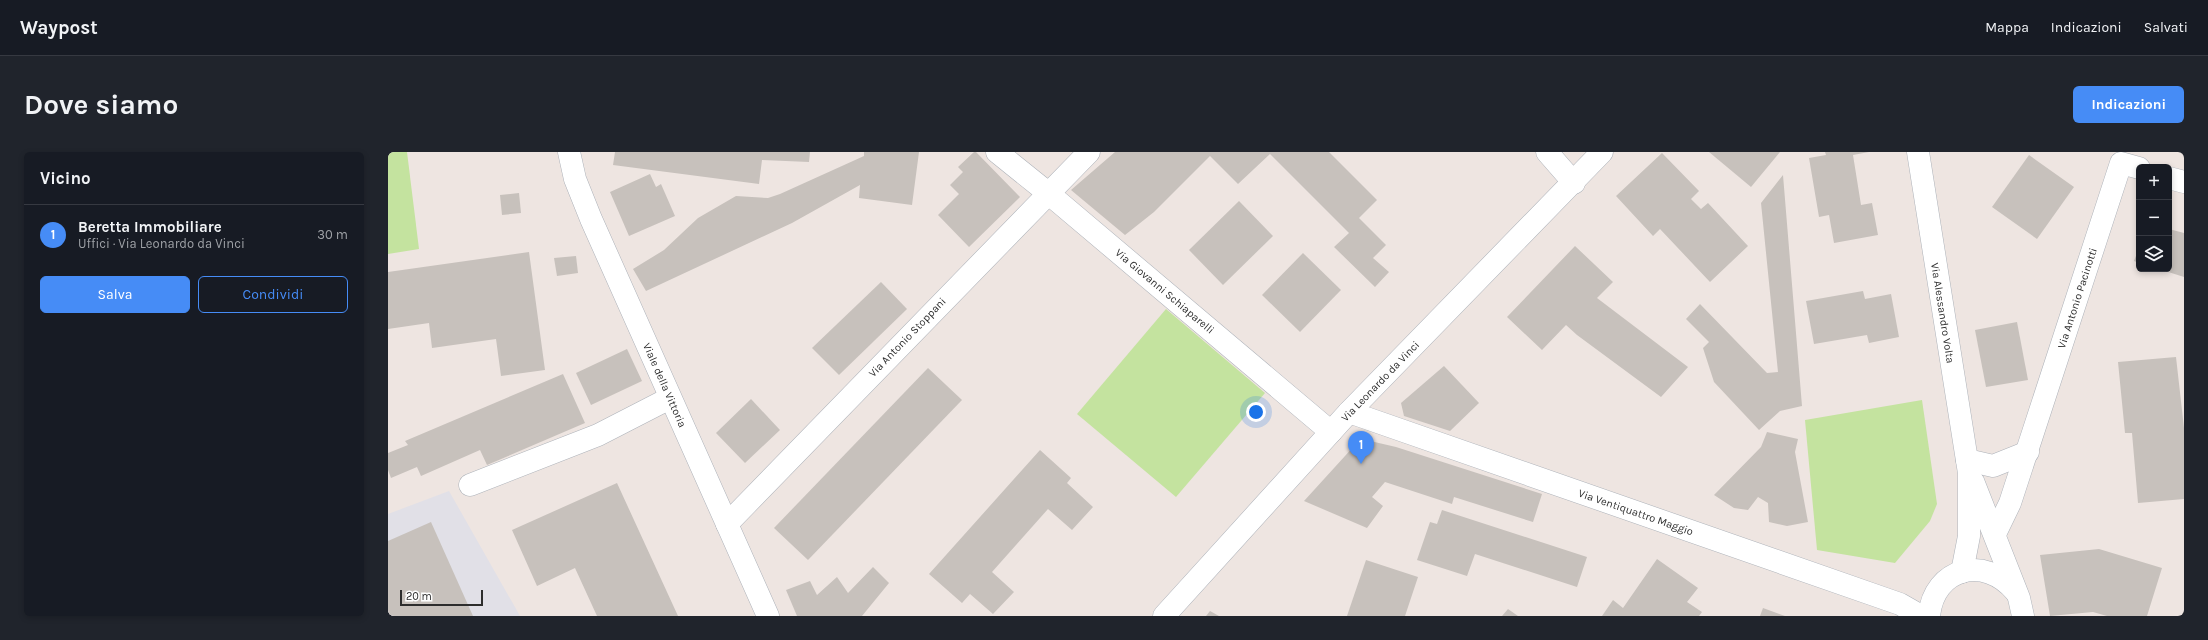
<!DOCTYPE html>
<html lang="it">
<head>
<meta charset="utf-8">
<style>
	:root { --surface:#171b24; --page:#20242c; --text:#f1f3f6; --muted:#9ea1a6; --line:#363941; --accent:#468cf6 }
	body { margin:0; font-family:Karla,sans-serif; background:var(--page); color:var(--text) }
	.controls { position:absolute; right:12px; top:12px; display:grid; overflow:hidden; border-radius:6px; box-shadow:0 2px 6px #0003 }
	.controls button { width:36px; height:36px; display:grid; place-items:center; padding:0; border:0; border-bottom:1px solid var(--line); background:var(--surface); color:var(--text); font:20px sans-serif }
	.scale { position:absolute; left:12px; bottom:10px; width:83px; box-sizing:border-box; padding-left:4px; border:2px solid #2d2d2d; border-top:0; font-size:11px; line-height:14px; white-space:nowrap; color:#2d2d2d; -webkit-text-stroke:3px #fff; paint-order:stroke }
	.you { position:absolute; left:868px; top:260px; width:14px; height:14px; margin:-10px; border:3px solid #fff; border-radius:50%; background:#1a73e8; box-shadow:0 0 0 6px #1a73e833 }
	.badge { display:grid; place-items:center; width:26px; height:26px; border-radius:50%; background:var(--accent); color:#fff; font-size:13px; font-weight:700 }
	.pin { position:absolute; translate:-50% -33px; filter:drop-shadow(0 1px 2px #0008) }
	.pin::after { content:''; position:absolute; top:21px; width:14px; height:12px; background:inherit; clip-path:polygon(0 0,100% 0,50% 100%) }
	.list { margin:0; padding:0; list-style:none }
	h2 { display:flex; justify-content:space-between; align-items:center; height:52px; margin:0; padding:0 16px; font-size:17px }
	h2 small { font-size:13px; font-weight:400; color:var(--muted) }
	.list li { display:grid; grid-template-columns:26px 1fr auto; gap:12px; align-items:center; box-sizing:border-box; height:60px; padding:0 16px; border-top:1px solid var(--line) }
	.list b { display:block; font-size:15px; white-space:nowrap }
	.list p { margin:0; font-size:13px; white-space:nowrap; color:var(--muted) }
	.list em { font-size:13px; font-style:normal; color:var(--muted) }
	.actions { display:flex; gap:8px; padding:12px 16px }
	.actions a { flex:1; padding:9px 0; border:1px solid var(--accent); border-radius:6px; text-align:center; font-size:14px; color:var(--accent) }
	.actions .main { background:var(--accent); color:#fff }
	.icon { flex:none; width:22px; height:22px; fill:none; stroke:currentColor; stroke-width:2; stroke-linecap:round; stroke-linejoin:round }
	.map { position:relative; flex:none; width:1796px; height:464px; overflow:hidden; border-radius:6px }
	header { display:flex; align-items:center; gap:24px; box-sizing:border-box; height:56px; padding:0 20px; background:var(--surface); border-bottom:1px solid var(--line) }
	header strong { font-size:19px }
	nav { display:flex; gap:22px; margin-inline-start:auto; font-size:14px }
	.intro { display:flex; align-items:center; justify-content:space-between; box-sizing:border-box; height:96px; padding:0 24px }
	h1 { margin:0; font-size:28px }
	.button { padding:10px 18px; border-radius:6px; background:var(--accent); color:#fff; font-size:14px; font-weight:700 }
	main { display:flex; gap:24px; padding:0 24px }
	aside { flex:1; background:var(--surface); border-radius:6px; box-shadow:0 2px 6px #0003 }
	.map>svg:first-child { display:block }
</style>
</head>
<body>
<header>
<strong>Waypost</strong>
<nav><a>Mappa</a><a>Indicazioni</a><a>Salvati</a></nav>
</header>
<div class="intro"><h1>Dove siamo</h1><a class="button">Indicazioni</a></div>
<main>
<aside>
<h2>Vicino<small></small></h2>
<ul class="list">
<li><span class="badge">1</span><div><b>Beretta Immobiliare</b><p>Uffici · Via Leonardo da Vinci</p></div><em>30 m</em></li>
</ul>
<div class="actions"><a class="main">Salva</a><a>Condividi</a></div>
</aside>
<div class="map">
<svg width="1796" height="464" viewBox="0 0 1796 464">
	<rect width="100%" height="100%" fill="#eee5e1"/>
	<polygon fill="#e1e0e7" points="61,339 132,464 0,464 0,362"/>
	<g fill="#c4e39f">
		<polygon points="0,0 19,0 31,97 0,102"/>
		<polygon points="778,157 877,241 788,345 689,262"/>
		<polygon points="1534,248 1549,352 1542,369 1507,411 1429,398 1417,268"/>
	</g>
	<g fill="#c7c1bc">
		<polygon points="227,0 422,0 421,10 374,8 371,32 225,13"/>
		<polygon points="476,0 531,0 524,53 471,46 472,33 404,71 258,139 245,117 276,98 310,66 348,44 380,46 392,42 476,4"/>
		<polygon points="586,0 588,0 632,45 581,95 550,63 571,42 562,33 575,20 570,15"/>
		<polygon points="727,0 941,0 989,48 971,66 998,93 985,106 1001,120 987,135 946,95 961,81 882,2 850,32 822,4 766,60 737,83 683,38"/>
		<polygon points="1321,0 1392,0 1363,35"/>
		<polygon points="1437,0 1481,0 1465,3 1473,53 1484,51 1490,83 1446,91 1441,63 1431,65 1421,6 1438,3"/>
		<polygon points="1274,1 1311,39 1303,47 1313,57 1320,51 1360,94 1322,130 1272,77 1265,84 1228,44"/>
		<polygon points="1641,3 1686,35 1649,87 1604,55"/>
		<polygon points="262,22 268,35 273,32 287,64 241,84 222,40"/>
		<polygon points="1395,23 1414,254 1392,259 1371,278 1326,230 1315,196 1321,190 1298,167 1312,152 1379,221 1390,220 1373,51"/>
		<polygon points="131,41 133,61 114,63 112,43"/>
		<polygon points="851,49 885,84 835,133 801,98"/>
		<polygon points="1781,77 1796,81 1796,125 1771,117 1781,117"/>
		<polygon points="1187,94 1225,130 1209,146 1300,215 1273,245 1189,183 1178,173 1154,198 1119,165"/>
		<polygon points="1751,96 1751,111 1746,109"/>
		<polygon points="141,100 157,218 113,224 108,187 44,196 41,171 0,177 0,120"/>
		<polygon points="915,101 953,138 912,180 874,143"/>
		<polygon points="188,104 190,121 169,124 166,106"/>
		<polygon points="493,130 519,157 451,223 424,196"/>
		<polygon points="1475,139 1477,147 1503,142 1511,185 1481,191 1479,183 1426,192 1418,149"/>
		<polygon points="1629,170 1640,228 1598,235 1587,178"/>
		<polygon points="239,197 254,229 203,253 188,221"/>
		<polygon points="1788,205 1796,276 1796,347 1750,351 1744,281 1737,281 1730,210"/>
		<polygon points="1056,214 1091,251 1062,279 1016,264 1013,251"/>
		<polygon points="540,216 574,248 420,408 386,376"/>
		<polygon points="175,222 197,271 99,313 92,298 33,324 29,315 3,326 0,318 0,301 20,293 17,289"/>
		<polygon points="363,247 392,278 357,311 328,281"/>
		<polygon points="1379,280 1410,287 1407,300 1420,370 1399,374 1381,370 1380,351 1370,345 1360,358 1346,356 1326,343 1373,295"/>
		<polygon points="978,288 1008,295 1154,342 1145,370 1066,345 1064,352 997,330 984,345 995,354 979,376 916,349 967,293"/>
		<polygon points="652,298 683,326 679,331 705,355 684,378 660,357 604,420 626,440 605,462 582,442 574,451 541,422"/>
		<polygon points="229,331 290,464 209,464 187,416 149,434 124,378"/>
		<polygon points="1054,358 1199,405 1189,435 1087,402 1079,424 1029,408 1042,370 1049,372"/>
		<polygon points="43,370 85,464 0,464 0,389"/>
		<polygon points="1711,397 1774,416 1759,464 1719,464 1705,460 1662,464 1652,403"/>
		<polygon points="1269,407 1310,436 1299,450 1314,460 1311,464 1214,464 1225,448 1235,456"/>
		<polygon points="978,408 1030,425 1017,464 959,464"/>
		<polygon points="485,415 501,431 474,464 409,464 398,438 422,429 429,443 449,425 460,441"/>
		<polygon points="1375,456 1397,464 1372,464"/>
		<polygon points="1120,457 1130,464 1114,464"/>
		<polygon points="822,459 831,464 818,464"/>
	</g>
	<g fill="none" stroke-linecap="round" stroke-linejoin="round">
		<g stroke="#adb2b9" stroke-width="23">
			<g id="minor">
				<polyline points="609,0 660,41 943,280"/>
				<polyline points="1159,0 1186,31"/>
				<polyline points="1781,26 1796,30"/>
				<polyline points="961,260 1512,452 1533,464"/>
				<polyline points="1579,308 1605,314 1640,300"/>
				<polyline points="82,333 210,283 282,246"/>
				<polyline points="339,372 701,0"/>
				<polyline points="1607,382 1622,351 1733,11 1751,16"/>
			</g>
		</g>
		<g stroke="#adb2b9" stroke-width="23">
			<g id="tertiary">
				<polyline points="181,0 187,27 203,67 380,464"/>
				<polyline points="776,464 961,260 1214,0"/>
			</g>
		</g>
		<g stroke="#adb2b9" stroke-width="23">
			<g id="secondary">
				<polyline points="1530,0 1581,321 1581,384 1574,420"/>
				<polyline points="1585,329 1631,446 1635,464"/>
				<path d="M 1541,464 C 1546,415 1597,403 1627,439"/>
			</g>
		</g>
		<use href="#minor" stroke="#fff" stroke-width="22"/>
		<use href="#tertiary" stroke="#fff" stroke-width="22"/>
		<use href="#secondary" stroke="#fff" stroke-width="22"/>
	</g>
	<g text-anchor="middle" stroke-width="4" stroke-linejoin="round" paint-order="stroke">
		<g font-size="11" fill="#2d2d2d" stroke="#fff">
			<text transform="translate(777 139) rotate(40)" y="4">Via Giovanni Schiaparelli</text>
			<text transform="translate(1689 146) rotate(-72)" y="4">Via Antonio Pacinotti</text>
			<text transform="translate(1555 161) rotate(81)" y="4">Via Alessandro Volta</text>
			<text transform="translate(519 185) rotate(-46)" y="4">Via Antonio Stoppani</text>
			<text transform="translate(992 229) rotate(-46)" y="4">Via Leonardo da Vinci</text>
			<text transform="translate(277 233) rotate(66)" y="4">Viale della Vittoria</text>
			<text transform="translate(1248 360) rotate(19)" y="4">Via Ventiquattro Maggio</text>
		</g>
	</g>
</svg>
<div class="controls">
<button>+</button>
<button>−</button>
<button><svg class="icon" aria-label="layers" viewBox="0 0 24 24"><path d="M12 4l9 5-9 5-9-5zM3 14l9 5 9-5"/></svg></button>
</div>
<div class="scale">20 m</div>
<div class="you"></div>
<div class="pin badge" style="left:973px;top:312px">1</div>
</div>
</main>
</body>
</html>
